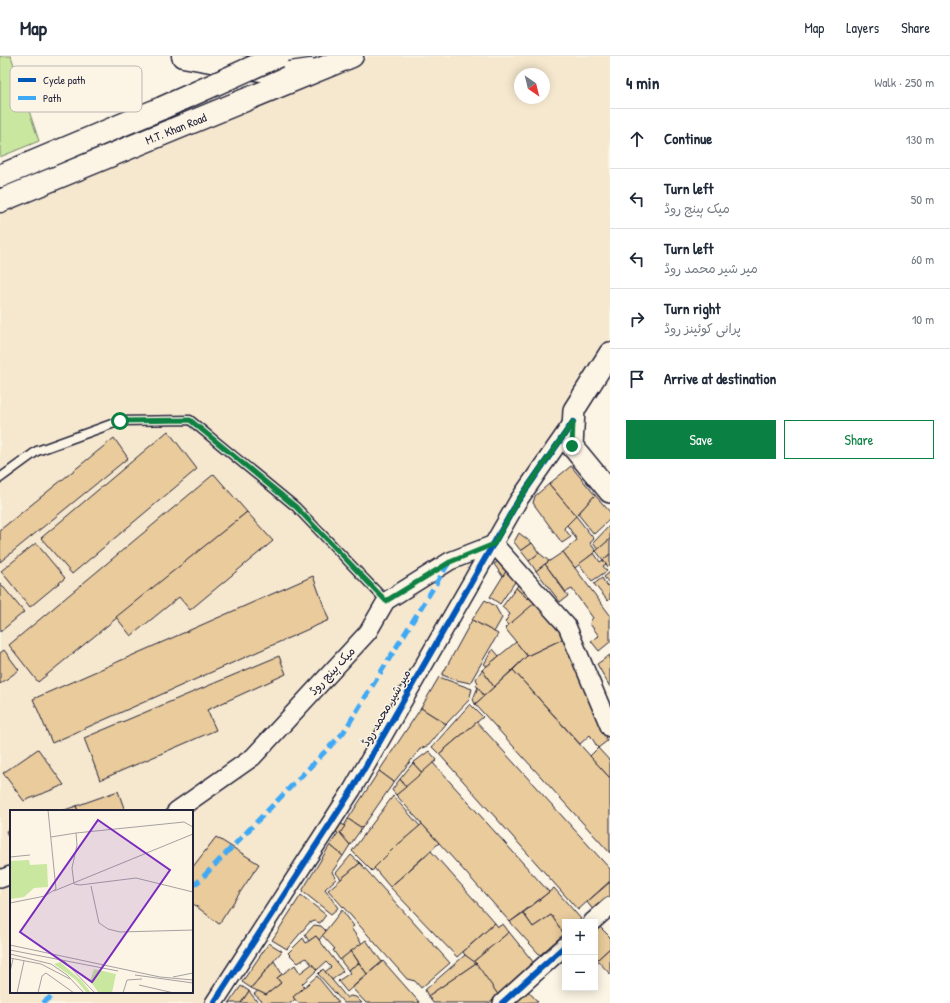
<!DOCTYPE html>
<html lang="en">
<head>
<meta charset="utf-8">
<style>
	:root { --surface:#fff; --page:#f2f2f3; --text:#1f2937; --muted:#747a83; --line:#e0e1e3; --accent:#0b8043 }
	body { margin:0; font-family:"Patrick Hand","Playpen Sans Arabic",sans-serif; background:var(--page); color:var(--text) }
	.controls { position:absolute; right:12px; bottom:12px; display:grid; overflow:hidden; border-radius:0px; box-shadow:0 2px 10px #0003 }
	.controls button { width:36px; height:36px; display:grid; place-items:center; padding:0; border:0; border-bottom:1px solid var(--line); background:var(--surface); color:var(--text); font:20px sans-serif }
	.compass { position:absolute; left:514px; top:12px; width:36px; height:36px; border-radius:50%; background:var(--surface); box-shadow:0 2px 10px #0003; rotate:145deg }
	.stop { position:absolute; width:12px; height:12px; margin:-9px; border:3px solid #0b8043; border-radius:50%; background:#fff }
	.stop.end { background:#0b8043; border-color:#fff; box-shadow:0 1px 4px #0008 }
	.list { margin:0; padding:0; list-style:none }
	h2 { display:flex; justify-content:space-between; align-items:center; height:52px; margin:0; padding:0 16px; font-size:17px }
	h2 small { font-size:13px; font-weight:400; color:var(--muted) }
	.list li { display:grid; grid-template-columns:26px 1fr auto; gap:12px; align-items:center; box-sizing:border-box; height:60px; padding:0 16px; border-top:1px solid var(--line) }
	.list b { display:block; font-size:15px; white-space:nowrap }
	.list p { margin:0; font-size:13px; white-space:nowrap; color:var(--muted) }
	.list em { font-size:13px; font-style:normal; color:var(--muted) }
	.actions { display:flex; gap:8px; padding:12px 16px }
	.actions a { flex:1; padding:9px 0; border:1px solid var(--accent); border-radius:0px; text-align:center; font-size:14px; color:var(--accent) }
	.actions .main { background:var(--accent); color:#fff }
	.icon { flex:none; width:22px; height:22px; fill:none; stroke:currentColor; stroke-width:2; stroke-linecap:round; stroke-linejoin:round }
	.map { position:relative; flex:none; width:610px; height:947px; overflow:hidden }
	header { display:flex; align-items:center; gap:24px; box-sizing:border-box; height:56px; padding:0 20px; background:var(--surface); border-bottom:1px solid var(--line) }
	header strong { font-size:19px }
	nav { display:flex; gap:22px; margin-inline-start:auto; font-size:14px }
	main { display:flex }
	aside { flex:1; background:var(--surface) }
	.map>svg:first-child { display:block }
</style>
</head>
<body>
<header>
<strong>Map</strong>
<nav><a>Map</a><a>Layers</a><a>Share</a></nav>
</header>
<main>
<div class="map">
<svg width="610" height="947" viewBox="0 0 610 947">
	<rect width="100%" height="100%" fill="#fcf5e5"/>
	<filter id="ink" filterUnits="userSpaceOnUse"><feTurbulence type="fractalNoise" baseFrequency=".025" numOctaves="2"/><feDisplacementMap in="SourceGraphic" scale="8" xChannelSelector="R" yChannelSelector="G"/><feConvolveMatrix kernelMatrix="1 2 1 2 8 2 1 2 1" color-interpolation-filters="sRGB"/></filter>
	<g filter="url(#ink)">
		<path fill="#f6e8cf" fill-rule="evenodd" d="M 370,0 L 610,0 L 610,297 L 214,947 L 0,947 L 0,152 ZM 520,18 L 544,18 L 544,42 L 520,42 ZM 11,755 L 192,755 L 192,936 L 11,936 Z"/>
		<polygon fill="#c9e79f" stroke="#76846d" points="0,0 11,0 39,85 0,101"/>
		<g fill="#e9cb9c" stroke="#22223b">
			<polygon points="168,375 197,413 72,518 41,482"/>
			<polygon points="114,382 128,402 0,506 0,474"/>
			<polygon points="571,410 595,439 576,460 549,428"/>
			<polygon points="214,418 247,456 38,626 9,589"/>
			<polygon points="549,428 576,460 564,472 571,481 562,487 533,447 535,440"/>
			<polygon points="595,439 610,456 610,463 594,478 578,458"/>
			<polygon points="247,456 273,485 190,554 179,541 131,580 116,561"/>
			<polygon points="576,460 594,483 590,487 596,495 575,512 563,496 577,484 567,469"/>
			<polygon points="610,469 610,483 598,494 593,487"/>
			<polygon points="519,477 532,487 521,495 514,486"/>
			<polygon points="610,483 610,498 603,504 596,495"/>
			<polygon points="36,487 65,522 30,551 1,515"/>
			<polygon points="532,487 539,497 529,505 521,495"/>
			<polygon points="563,496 610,559 610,586 599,595 591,585 599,580 590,568 591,564 593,562 572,533 566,536 545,508"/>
			<polygon points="539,497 549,505 536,515 529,505"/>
			<polygon points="594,497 600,506 603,504 606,508 603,510 607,515 592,525 579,508"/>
			<polygon points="610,498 610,509 608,511 603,504"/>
			<polygon points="501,503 508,512 503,521 494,508"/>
			<polygon points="545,508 568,540 560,546 536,515"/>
			<polygon points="508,512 519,520 500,548 490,541"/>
			<polygon points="610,516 610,528 604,521"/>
			<polygon points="313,520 329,564 52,687 33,643"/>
			<polygon points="602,522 607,530 610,528 610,543 608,545 594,528"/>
			<polygon points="521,524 531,538 528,543 516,532"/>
			<polygon points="0,527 24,556 0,576"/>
			<polygon points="516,532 528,543 531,538 537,545 509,570 505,566 510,558 502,551"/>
			<polygon points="485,544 495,550 502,562 494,576 472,564"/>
			<polygon points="537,545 565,582 527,600 505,572"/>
			<polygon points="472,564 498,578 470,627 456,624 442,619"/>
			<polygon points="565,582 607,685 598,692 590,679 580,688 513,614 527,600"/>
			<polygon points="516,586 527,600 494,631 482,614"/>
			<polygon points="493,593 499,600 487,610 484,608"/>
			<polygon points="4,594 19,614 0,628 0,597"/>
			<polygon points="610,599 610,631 597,608"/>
			<polygon points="279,600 286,618 207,654 216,674 100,724 84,682"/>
			<polygon points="482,614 494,631 484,640 476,629 478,627 476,623"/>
			<polygon points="513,614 610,722 610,797 475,648"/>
			<polygon points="439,621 472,633 469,644 446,668 421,652"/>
			<polygon points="478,631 484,640 475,648 473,643"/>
			<polygon points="470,648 483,661 439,698 432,691"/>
			<polygon points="421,652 446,668 429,689 420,693 394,726 379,715"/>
			<polygon points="477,666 610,813 610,825 578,854 439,698"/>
			<polygon points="598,692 610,705 610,722 590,700"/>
			<polygon points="38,693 64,729 24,745 3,717"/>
			<polygon points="429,695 437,704 422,717 413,707"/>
			<polygon points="413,707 422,717 406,731 400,723"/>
			<polygon points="433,707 549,836 510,866 396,739"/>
			<polygon points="379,715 394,726 362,772 348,763"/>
			<polygon points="400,723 406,731 396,739 392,734"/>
			<polygon points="118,735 125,755 78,755 76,750"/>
			<polygon points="393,740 420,770 394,792 372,815 352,795"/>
			<polygon points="76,750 78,755 62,755"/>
			<polygon points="348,763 362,772 350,789 340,777"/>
			<polygon points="338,766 345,770 340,777 350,789 343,800 330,789 338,777 332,774"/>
			<polygon points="422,768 439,787 390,831 374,812 394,792"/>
			<polygon points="11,773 11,788 6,775"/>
			<polygon points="216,781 259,808 219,868 192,847 192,812"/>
			<polygon points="330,789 343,800 332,816 336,823 325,833 338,852 331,858 302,835"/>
			<polygon points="431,795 495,867 457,901 390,831"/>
			<polygon points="351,799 360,807 341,823 336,817"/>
			<polygon points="360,807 450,907 421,932 415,925 407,923 328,834"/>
			<polygon points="610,826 610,840 594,855 587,846"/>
			<polygon points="554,832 581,863 577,866 565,866 564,878 551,859 533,871 523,857"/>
			<polygon points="301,839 326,859 320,867 315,865 309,867 287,893 272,884"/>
			<polygon points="342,854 354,870 351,872 362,888 340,904 333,894 335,893 322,879"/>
			<polygon points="523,857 533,871 551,859 564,878 540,899 510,866"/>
			<polygon points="495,867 498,871 503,868 509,876 473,906 465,899 463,896"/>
			<polygon points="314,869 321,870 326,875 319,884 316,880 309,885 305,879"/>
			<polygon points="598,869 610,881 610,892 597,904 595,902 595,872"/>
			<polygon points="509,876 534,907 499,940 473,906"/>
			<polygon points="316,880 343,915 332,924 325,916 331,911 326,906 317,914 306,902 298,907 288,897 303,882 306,887"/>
			<polygon points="366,884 382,906 367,918 351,895"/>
			<polygon points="269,887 282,895 251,932 242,926"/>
			<polygon points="610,892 610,918 597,904"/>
			<polygon points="351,895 359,907 348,914 340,904"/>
			<polygon points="465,899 476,907 428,940 425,934"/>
			<polygon points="274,905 282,918 277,922 281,927 266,939 251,932"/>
			<polygon points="383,905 420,947 366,947 352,932"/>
			<polygon points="359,907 367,918 347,936 338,925 350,917 348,914"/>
			<polygon points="476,907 499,940 489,947 433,947 428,940"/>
			<polygon points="312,908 317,914 302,928 305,931 293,941 295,943 291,947 264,947 254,938 258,935 266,939 281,927 277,922 295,909 300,917"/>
			<polygon points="323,913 347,942 350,940 356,941 362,947 344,947 318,918"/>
			<polygon points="317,920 339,947 298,947 293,941"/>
			<polygon points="241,930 249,935 241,947 229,947"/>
			<polygon points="249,935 258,947 241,947"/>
			<polygon points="528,935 538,946 515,947"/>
		</g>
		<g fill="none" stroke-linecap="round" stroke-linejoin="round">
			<g stroke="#22223b" stroke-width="11">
				<polyline id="service" points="0,422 37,395 120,365 190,364 296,451 386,545"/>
			</g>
			<g stroke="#22223b" stroke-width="20">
				<g id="minor">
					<polyline points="176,755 253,701 368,576 386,545 450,505 494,488 567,570 610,672"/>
					<polyline points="0,823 11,819"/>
					<polyline points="592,866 610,850"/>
					<polyline points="214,947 352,734 518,445 573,366"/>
					<polyline points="502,947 565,890"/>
				</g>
			</g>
			<g stroke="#22223b" stroke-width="24">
				<polyline id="tertiary" points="610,297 574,354 572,390 610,436"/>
			</g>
			<g stroke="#22223b" stroke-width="25">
				<polyline id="primary" points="183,0 283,18 311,14"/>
			</g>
			<g stroke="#22223b" stroke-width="25">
				<g id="trunk">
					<polyline points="0,120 162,52"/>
					<polyline points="0,145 352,0"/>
				</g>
			</g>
			<use href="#service" stroke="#fcf5e5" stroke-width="8"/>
			<use href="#minor" stroke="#fcf5e5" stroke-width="17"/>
			<use href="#tertiary" stroke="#fcf5e5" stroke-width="21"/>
			<use href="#primary" stroke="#fcf5e5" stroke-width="22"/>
			<use href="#trunk" stroke="#fcf5e5" stroke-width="22"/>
			<g stroke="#22223b" stroke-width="25" stroke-linecap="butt">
				<polyline id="trunk-bridge" points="162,52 278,0"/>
			</g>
			<use href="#trunk-bridge" stroke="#fcf5e5" stroke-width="22"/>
			<g stroke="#3fa9f5" stroke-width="5" stroke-dasharray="10 5" stroke-linecap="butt">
				<polyline points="192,830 199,825 343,677 450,505"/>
				<polyline points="43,947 57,936"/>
			</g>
			<g stroke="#fcf5e5" stroke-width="8">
				<g id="cycleway">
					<polyline points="214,947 352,734 518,445 573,366"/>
					<polyline points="502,947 565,890"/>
				</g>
			</g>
			<use href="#cycleway" stroke="#0057b8" stroke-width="6"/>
		</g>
	</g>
	<g fill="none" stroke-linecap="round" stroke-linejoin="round" filter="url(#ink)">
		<polyline stroke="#0b8043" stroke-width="5" points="120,365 190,364 296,451 386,545 450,506 494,488 518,445 573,366 572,390"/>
	</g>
	<g text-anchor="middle" stroke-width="3" stroke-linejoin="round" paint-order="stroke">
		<g font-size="12" fill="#22223b" stroke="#fcf5e5">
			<text transform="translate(176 73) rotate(-22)" y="4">M.T. Khan Road</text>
			<text transform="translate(332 615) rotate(-47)" y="4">میک ہینچ روڈ</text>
			<text transform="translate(386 652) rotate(-60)" y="4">میر شیر محمد روڈ</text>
		</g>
	</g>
	<g transform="translate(10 754)">
		<rect width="183" height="183" fill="#fcf5e5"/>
		<path d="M 19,50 L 20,55 L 37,54 L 38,77 L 24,78 L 14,87 L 0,89 L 0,51 ZM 50,152 L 72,171 L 81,183 L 77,183 L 66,170 L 44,154 ZM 84,159 L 106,164 L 102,183 L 89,183 L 80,171 Z" fill="#c9e79f"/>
		<path fill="none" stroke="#a5a1a1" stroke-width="1" d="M 183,17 L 174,12 L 66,23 L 67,35 L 62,58 L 64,74 L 70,75 L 126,68 L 183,82M 41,27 L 66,23M 0,47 L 20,45M 81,76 L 89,113 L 98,119 L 110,122 L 183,120M 44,81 L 183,24M 0,93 L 35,86 L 46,79 L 38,0M 0,135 L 150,167 L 183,170M 0,140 L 108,161M 0,144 L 41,154 L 57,165 L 74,183M 0,148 L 31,154 L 60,169M 53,150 L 85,183M 0,162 L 3,149M 125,165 L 183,173M 163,167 L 183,163M 129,175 L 164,183M 7,183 L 14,151M 28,183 L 32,166 L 36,163 L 64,183M 113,183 L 117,170 L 132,169"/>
		<path fill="#7b2cbf" fill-opacity="0.15" stroke="#7b2cbf" stroke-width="2" d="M 88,10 L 160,60 L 82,172 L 10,122 Z"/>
		<rect width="183" height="183" fill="none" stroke="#22223b" stroke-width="2"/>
	</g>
	<rect x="10" y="10" width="132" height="46" rx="6" fill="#fcf5e5" stroke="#bbb6b2" stroke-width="1"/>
	<rect x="18" y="22" width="18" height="4" fill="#0057b8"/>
	<rect x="18" y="40" width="18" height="4" fill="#3fa9f5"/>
	<g font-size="11" fill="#22223b">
		<text x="43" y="28">Cycle path</text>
		<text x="43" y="46">Path</text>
	</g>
</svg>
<div class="controls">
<button>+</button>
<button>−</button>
</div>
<svg class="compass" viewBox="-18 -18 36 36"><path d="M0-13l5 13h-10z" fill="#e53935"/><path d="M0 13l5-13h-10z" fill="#747a83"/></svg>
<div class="stop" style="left:120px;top:365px"></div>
<div class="stop end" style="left:572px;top:390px"></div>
</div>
<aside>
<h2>4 min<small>Walk · 250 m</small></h2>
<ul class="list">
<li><svg class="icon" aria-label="ahead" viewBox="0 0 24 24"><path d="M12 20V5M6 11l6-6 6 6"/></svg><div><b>Continue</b></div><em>130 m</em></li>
<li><svg class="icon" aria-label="left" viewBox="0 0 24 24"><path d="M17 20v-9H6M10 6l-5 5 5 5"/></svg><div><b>Turn left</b><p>میک ہینچ روڈ</p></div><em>50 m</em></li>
<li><svg class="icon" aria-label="left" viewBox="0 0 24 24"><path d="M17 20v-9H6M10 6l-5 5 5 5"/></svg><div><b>Turn left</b><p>میر شیر محمد روڈ</p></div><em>60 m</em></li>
<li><svg class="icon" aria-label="right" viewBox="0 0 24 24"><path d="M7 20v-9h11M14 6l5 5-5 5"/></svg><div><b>Turn right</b><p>پرانی کوئینز روڈ</p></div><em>10 m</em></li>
<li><svg class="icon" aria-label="arrive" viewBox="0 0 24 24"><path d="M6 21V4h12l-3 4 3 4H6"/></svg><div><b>Arrive at destination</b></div></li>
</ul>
<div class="actions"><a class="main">Save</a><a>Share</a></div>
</aside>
</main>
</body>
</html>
